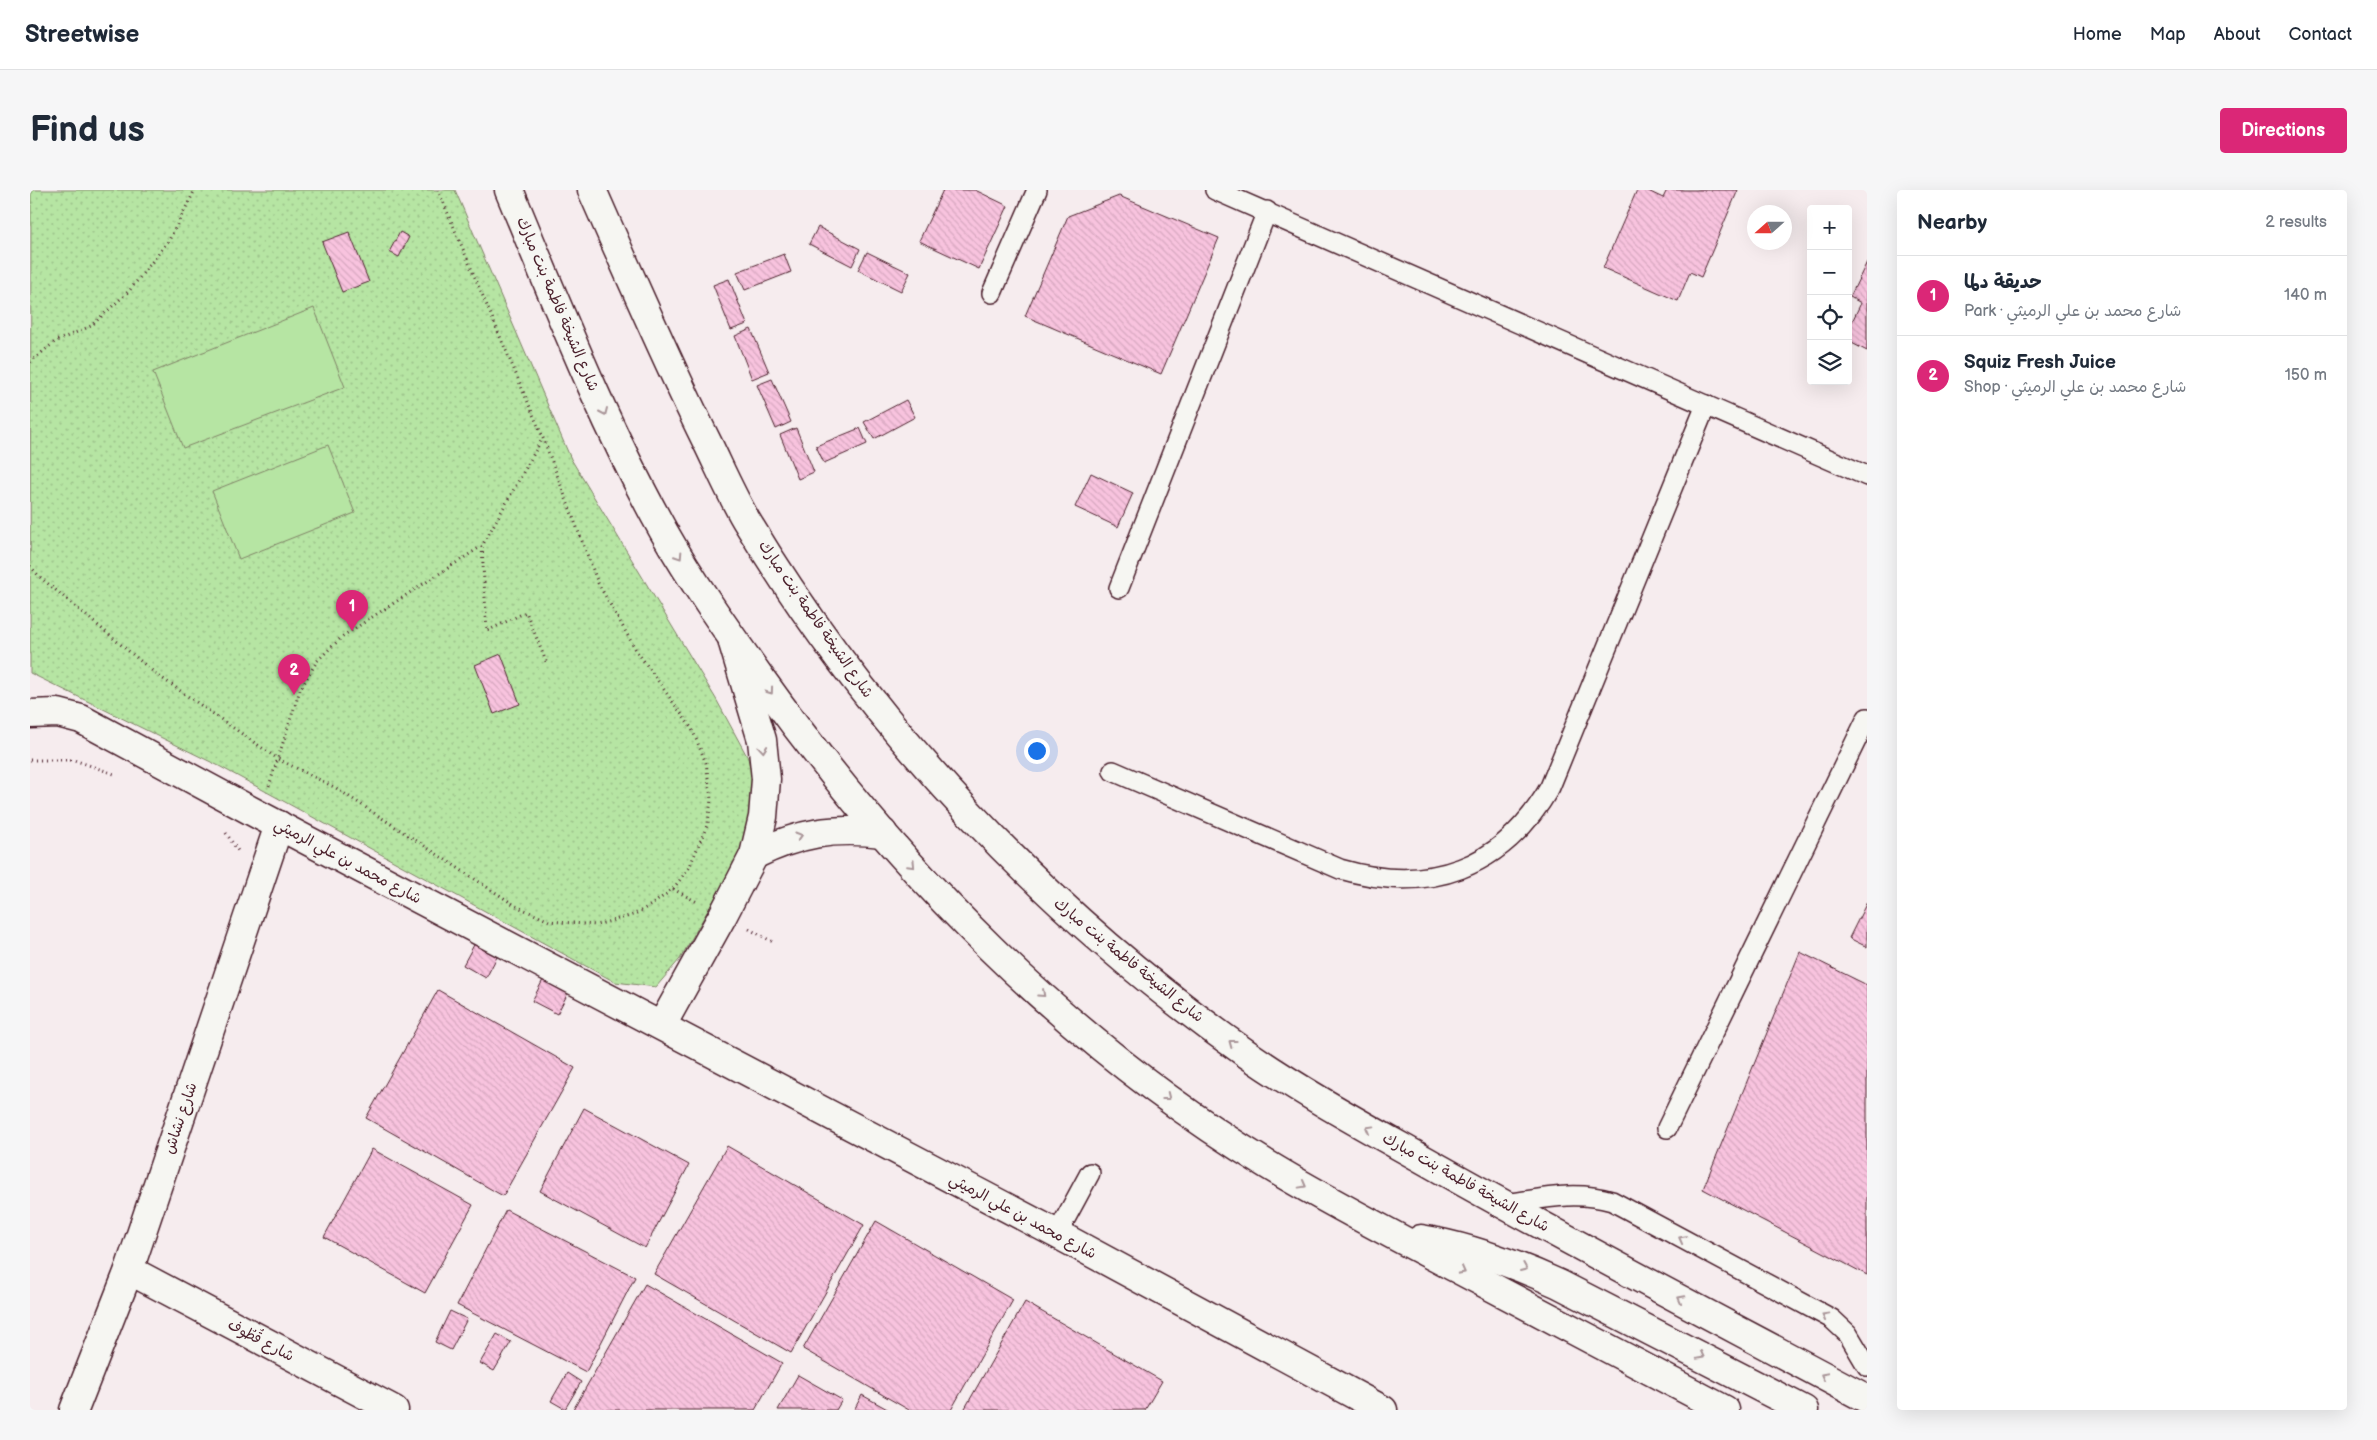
<!DOCTYPE html>
<html lang="en">
<head>
<meta charset="utf-8">
<style>
	:root { --surface:#fff; --page:#f6f6f7; --text:#1f2937; --muted:#747a83; --line:#e0e1e3; --accent:#db2777 }
	body { margin:0; font-family:"Balsamiq Sans","Playpen Sans Arabic",sans-serif; background:var(--page); color:var(--text) }
	.controls { position:absolute; right:15px; top:15px; display:grid; overflow:hidden; border-radius:5px; box-shadow:0 5px 20px #0002 }
	.controls button { width:45px; height:45px; display:grid; place-items:center; padding:0; border:0; border-bottom:1px solid var(--line); background:var(--surface); color:var(--text); font:25px sans-serif }
	.compass { position:absolute; left:1717px; top:15px; width:45px; height:45px; border-radius:50%; background:var(--surface); box-shadow:0 5px 20px #0002; rotate:249deg }
	.you { position:absolute; left:1006px; top:560px; width:18px; height:18px; margin:-12px; border:4px solid #fff; border-radius:50%; background:#1a73e8; box-shadow:0 0 0 8px #1a73e833 }
	.badge { display:grid; place-items:center; width:32px; height:32px; border-radius:50%; background:var(--accent); color:#fff; font-size:16px; font-weight:700 }
	.pin { position:absolute; translate:-50% -41px; filter:drop-shadow(0 1px 2px #0008) }
	.pin::after { content:''; position:absolute; top:26px; width:18px; height:15px; background:inherit; clip-path:polygon(0 0,100% 0,50% 100%) }
	.list { margin:0; padding:0; list-style:none }
	h2 { display:flex; justify-content:space-between; align-items:center; height:65px; margin:0; padding:0 20px; font-size:21px }
	h2 small { font-size:16px; font-weight:400; color:var(--muted) }
	.list li { display:grid; grid-template-columns:32px 1fr auto; gap:15px; align-items:center; box-sizing:border-box; height:80px; padding:0 20px; border-top:1px solid var(--line) }
	.list b { display:block; font-size:19px; white-space:nowrap }
	.list p { margin:0; font-size:16px; white-space:nowrap; color:var(--muted) }
	.list em { font-size:16px; font-style:normal; color:var(--muted) }
	.icon { flex:none; width:28px; height:28px; fill:none; stroke:currentColor; stroke-width:2; stroke-linecap:round; stroke-linejoin:round }
	.map { position:relative; flex:none; width:1837px; height:1220px; overflow:hidden; border-radius:5px }
	header { display:flex; align-items:center; gap:30px; box-sizing:border-box; height:70px; padding:0 25px; background:var(--surface); border-bottom:1px solid var(--line) }
	header strong { font-size:24px }
	nav { display:flex; gap:28px; margin-inline-start:auto; font-size:18px }
	.intro { display:flex; align-items:center; justify-content:space-between; box-sizing:border-box; height:120px; padding:0 30px }
	h1 { margin:0; font-size:35px }
	.button { padding:12px 22px; border-radius:5px; background:var(--accent); color:#fff; font-size:18px; font-weight:700 }
	main { display:flex; gap:30px; padding:0 30px }
	aside { flex:1; background:var(--surface); border-radius:5px; box-shadow:0 5px 20px #0002 }
	.map>svg:first-child { display:block }
</style>
</head>
<body>
<header>
<strong>Streetwise</strong>
<nav><a>Home</a><a>Map</a><a>About</a><a>Contact</a></nav>
</header>
<div class="intro"><h1>Find us</h1><a class="button">Directions</a></div>
<main>
<div class="map">
<svg width="1837" height="1220" viewBox="0 0 1837 1220">
	<defs>
		<pattern id="park-dots" width="8" height="8" patternUnits="userSpaceOnUse" patternTransform="scale(1.25)"><rect width="8" height="8" fill="#b6e5a3"/><path d="M2 2h.1M6 6h.1" fill="none" stroke="#9ec48c" stroke-width="1.8" stroke-linecap="round"/></pattern>
		<pattern id="building-back-hatch" width="6" height="6" patternUnits="userSpaceOnUse" patternTransform="scale(1.25)"><rect width="6" height="6" fill="#f8c3de"/><path d="M-1 5l2 2M0 0l6 6M5-1l2 2" fill="none" stroke="#d6a7bf"/></pattern>
	</defs>
	<rect width="100%" height="100%" fill="#f6ecee"/>
	<filter id="ink" filterUnits="userSpaceOnUse"><feTurbulence type="fractalNoise" baseFrequency=".02" numOctaves="2"/><feDisplacementMap in="SourceGraphic" scale="10" xChannelSelector="R" yChannelSelector="G"/><feConvolveMatrix kernelMatrix="1 2 1 2 8 2 1 2 1" color-interpolation-filters="sRGB"/></filter>
	<g filter="url(#ink)">
		<polygon fill="url(#park-dots)" stroke="#808267" points="1,0 425,0 541,269 686,509 718,568 727,609 720,647 650,769 626,797 585,792 189,576 0,483"/>
		<g fill="#b6e5a3" stroke="#808267">
			<polygon points="284,118 315,197 153,258 123,182"/>
			<polygon points="298,255 325,323 209,369 182,301"/>
		</g>
		<g fill="url(#building-back-hatch)" stroke="#4a1f2b">
			<polygon points="913,0 945,0 978,16 949,79 889,51"/>
			<polygon points="1607,0 1616,0 1633,8 1637,0 1708,0 1671,87 1660,82 1648,111 1573,78"/>
			<polygon points="1089,6 1189,48 1131,184 995,126 1038,26"/>
			<polygon points="788,37 830,59 822,76 779,54"/>
			<polygon points="319,42 339,92 312,102 292,52"/>
			<polygon points="370,42 379,47 369,67 359,62"/>
			<polygon points="837,62 880,83 871,101 828,80"/>
			<polygon points="754,64 761,82 715,100 707,82"/>
			<polygon points="1837,72 1837,161 1818,151 1818,140 1831,113 1820,107"/>
			<polygon points="699,89 717,134 701,140 683,95"/>
			<polygon points="721,139 739,182 722,189 705,146"/>
			<polygon points="742,189 761,232 746,239 727,195"/>
			<polygon points="876,210 885,227 844,249 834,232"/>
			<polygon points="766,238 784,282 768,289 750,245"/>
			<polygon points="830,238 837,254 794,273 786,256"/>
			<polygon points="1061,283 1103,303 1088,337 1045,317"/>
			<polygon points="471,464 490,514 464,524 445,475"/>
			<polygon points="1837,712 1837,757 1819,748"/>
			<polygon points="445,753 468,765 456,788 433,775"/>
			<polygon points="1770,762 1837,795 1837,1085 1673,999"/>
			<polygon points="513,790 538,803 527,824 502,811"/>
			<polygon points="408,800 545,878 473,1006 336,928"/>
			<polygon points="554,918 659,975 615,1058 510,1001"/>
			<polygon points="697,956 834,1035 761,1163 624,1084"/>
			<polygon points="342,959 443,1015 395,1103 294,1047"/>
			<polygon points="476,1020 605,1087 556,1182 427,1115"/>
			<polygon points="846,1031 983,1110 921,1220 879,1220 773,1159"/>
			<polygon points="615,1094 752,1173 725,1220 543,1220"/>
			<polygon points="995,1112 1132,1191 1115,1220 934,1220"/>
			<polygon points="420,1121 437,1129 421,1160 405,1152"/>
			<polygon points="467,1144 481,1152 464,1181 450,1173"/>
			<polygon points="537,1183 551,1192 535,1219 521,1211"/>
			<polygon points="768,1185 812,1210 806,1220 748,1220"/>
			<polygon points="832,1205 859,1220 824,1220"/>
		</g>
		<g fill="none" stroke-linecap="round" stroke-linejoin="round">
			<g stroke="#4a1f2b" stroke-width="22">
				<g id="service">
					<polyline points="1185,0 1837,286"/>
					<polyline points="962,103 1007,0"/>
					<polyline points="1089,398 1237,21"/>
					<path d="M 1083,581 L 1310,679 C 1399,705 1473,679 1520,597 L 1676,215"/>
					<polyline points="1637,938 1837,528"/>
					<path d="M 1474,1014 C 1511,1009 1545,1000 1582,1011 L 1802,1129 L 1818,1144 L 1837,1176"/>
					<polyline points="1027,1044 1060,983"/>
				</g>
			</g>
			<g stroke="#4a1f2b" stroke-width="31">
				<g id="minor">
					<polyline points="0,524 28,523 51,529 229,625 1027,1044 1353,1220"/>
					<path d="M 724,665 C 769,643 803,637 853,643"/>
					<polyline points="632,835 693,725 724,665 733,627 736,589 732,550 703,453"/>
					<polyline points="99,1080 364,1220"/>
					<polyline points="44,1220 99,1080 249,635"/>
				</g>
			</g>
			<g stroke="#4a1f2b" stroke-width="31">
				<g id="secondary">
					<path d="M 479,0 C 527,115 573,233 634,342 C 663,393 698,442 732,490 C 868,680 1038,854 1238,975 C 1299,1012 1363,1045 1426,1078 C 1516,1125 1605,1173 1695,1220"/>
					<path d="M 562,0 C 600,86 637,172 679,256 C 691,281 702,306 716,330 C 841,537 1018,725 1217,864 C 1279,907 1347,943 1412,980 C 1552,1059 1695,1133 1837,1209"/>
					<path d="M 1391,1049 C 1440,1057 1485,1074 1529,1094 L 1774,1220"/>
				</g>
			</g>
			<g stroke="#4a1f2b" stroke-width="3" stroke-dasharray="1 4" stroke-linecap="butt">
				<polyline points="0,172 26,151 61,136 100,100 139,50 165,0"/>
				<polyline points="452,357 457,441 496,422 517,474"/>
				<polyline points="0,376 10,387 126,484 248,569 306,598 486,716 519,731 566,735 603,725 623,714 643,699 659,678 678,633 681,609 676,573 662,539 606,460 568,393 513,248 408,0"/>
				<polyline points="0,570 44,570 87,585"/>
				<polyline points="239,596 270,500 287,471 313,446 452,356 512,249"/>
				<polyline points="196,643 208,661"/>
				<polyline points="643,699 667,712"/>
				<polyline points="719,739 743,752"/>
			</g>
			<use href="#service" stroke="#f6f6f2" stroke-width="19"/>
			<use href="#minor" stroke="#f6f6f2" stroke-width="28"/>
			<use href="#secondary" stroke="#f6f6f2" stroke-width="28"/>
		</g>
		<defs><path id="oneway-chevron" d="M-2-3.5L2.5 0L-2 3.5" fill="none" stroke-width="1.6" stroke-linecap="round" stroke-linejoin="round" transform="scale(1.25)"/></defs>
		<g stroke="#a99598">
			<use href="#oneway-chevron" transform="translate(574 222) rotate(66)"/>
			<use href="#oneway-chevron" transform="translate(649 366) rotate(57)"/>
			<use href="#oneway-chevron" transform="translate(740 501) rotate(54)"/>
			<use href="#oneway-chevron" transform="translate(733 559) rotate(85)"/>
			<use href="#oneway-chevron" transform="translate(769 646) rotate(-17)"/>
			<use href="#oneway-chevron" transform="translate(882 675) rotate(47)"/>
			<use href="#oneway-chevron" transform="translate(1012 804) rotate(42)"/>
			<use href="#oneway-chevron" transform="translate(1202 853) rotate(-143)"/>
			<use href="#oneway-chevron" transform="translate(1137 907) rotate(38)"/>
			<use href="#oneway-chevron" transform="translate(1339 939) rotate(-151)"/>
			<use href="#oneway-chevron" transform="translate(1273 995) rotate(29)"/>
			<use href="#oneway-chevron" transform="translate(1652 1049) rotate(-152)"/>
			<use href="#oneway-chevron" transform="translate(1494 1078) rotate(23)"/>
			<use href="#oneway-chevron" transform="translate(1432 1081) rotate(28)"/>
			<use href="#oneway-chevron" transform="translate(1651 1109) rotate(-152)"/>
			<use href="#oneway-chevron" transform="translate(1795 1126) rotate(-151)"/>
			<use href="#oneway-chevron" transform="translate(1671 1166) rotate(28)"/>
			<use href="#oneway-chevron" transform="translate(1794 1186) rotate(-152)"/>
		</g>
	</g>
	<g text-anchor="middle" stroke-width="4" stroke-linejoin="round" paint-order="stroke">
		<g font-size="15" fill="#4a1f2b" stroke="#f6f6f2">
			<text transform="translate(528 114) rotate(67)" y="5">شارع الشيخة فاطمة بنت مبارك</text>
			<text transform="translate(786 429) rotate(55)" y="5">شارع الشيخة فاطمة بنت مبارك</text>
			<text transform="translate(318 671) rotate(28)" y="5">شارع محمد بن علي الرميثي</text>
			<text transform="translate(1099 770) rotate(39)" y="5">شارع الشيخة فاطمة بنت مبارك</text>
			<text transform="translate(150 928) rotate(-71)" y="5">شارع نشاش</text>
			<text transform="translate(1436 992) rotate(29)" y="5">شارع الشيخة فاطمة بنت مبارك</text>
			<text transform="translate(993 1026) rotate(28)" y="5">شارع محمد بن علي الرميثي</text>
			<text transform="translate(231 1150) rotate(28)" y="5">شارع قُطُوف</text>
		</g>
	</g>
</svg>
<div class="controls">
<button>+</button>
<button>−</button>
<button><svg class="icon" aria-label="locate" viewBox="0 0 24 24"><circle cx="12" cy="12" r="6"/><path d="M12 2v4M12 18v4M2 12h4M18 12h4"/></svg></button>
<button><svg class="icon" aria-label="layers" viewBox="0 0 24 24"><path d="M12 4l9 5-9 5-9-5zM3 14l9 5 9-5"/></svg></button>
</div>
<svg class="compass" viewBox="-18 -18 36 36"><path d="M0-13l5 13h-10z" fill="#e53935"/><path d="M0 13l5-13h-10z" fill="#747a83"/></svg>
<div class="you"></div>
<div class="pin badge" style="left:322px;top:441px">1</div>
<div class="pin badge" style="left:264px;top:505px">2</div>
</div>
<aside>
<h2>Nearby<small>2 results</small></h2>
<ul class="list">
<li><span class="badge">1</span><div><b>حديقة دلما</b><p>Park · شارع محمد بن علي الرميثي</p></div><em>140 m</em></li>
<li><span class="badge">2</span><div><b>Squiz Fresh Juice</b><p>Shop · شارع محمد بن علي الرميثي</p></div><em>150 m</em></li>
</ul>
</aside>
</main>
</body>
</html>
